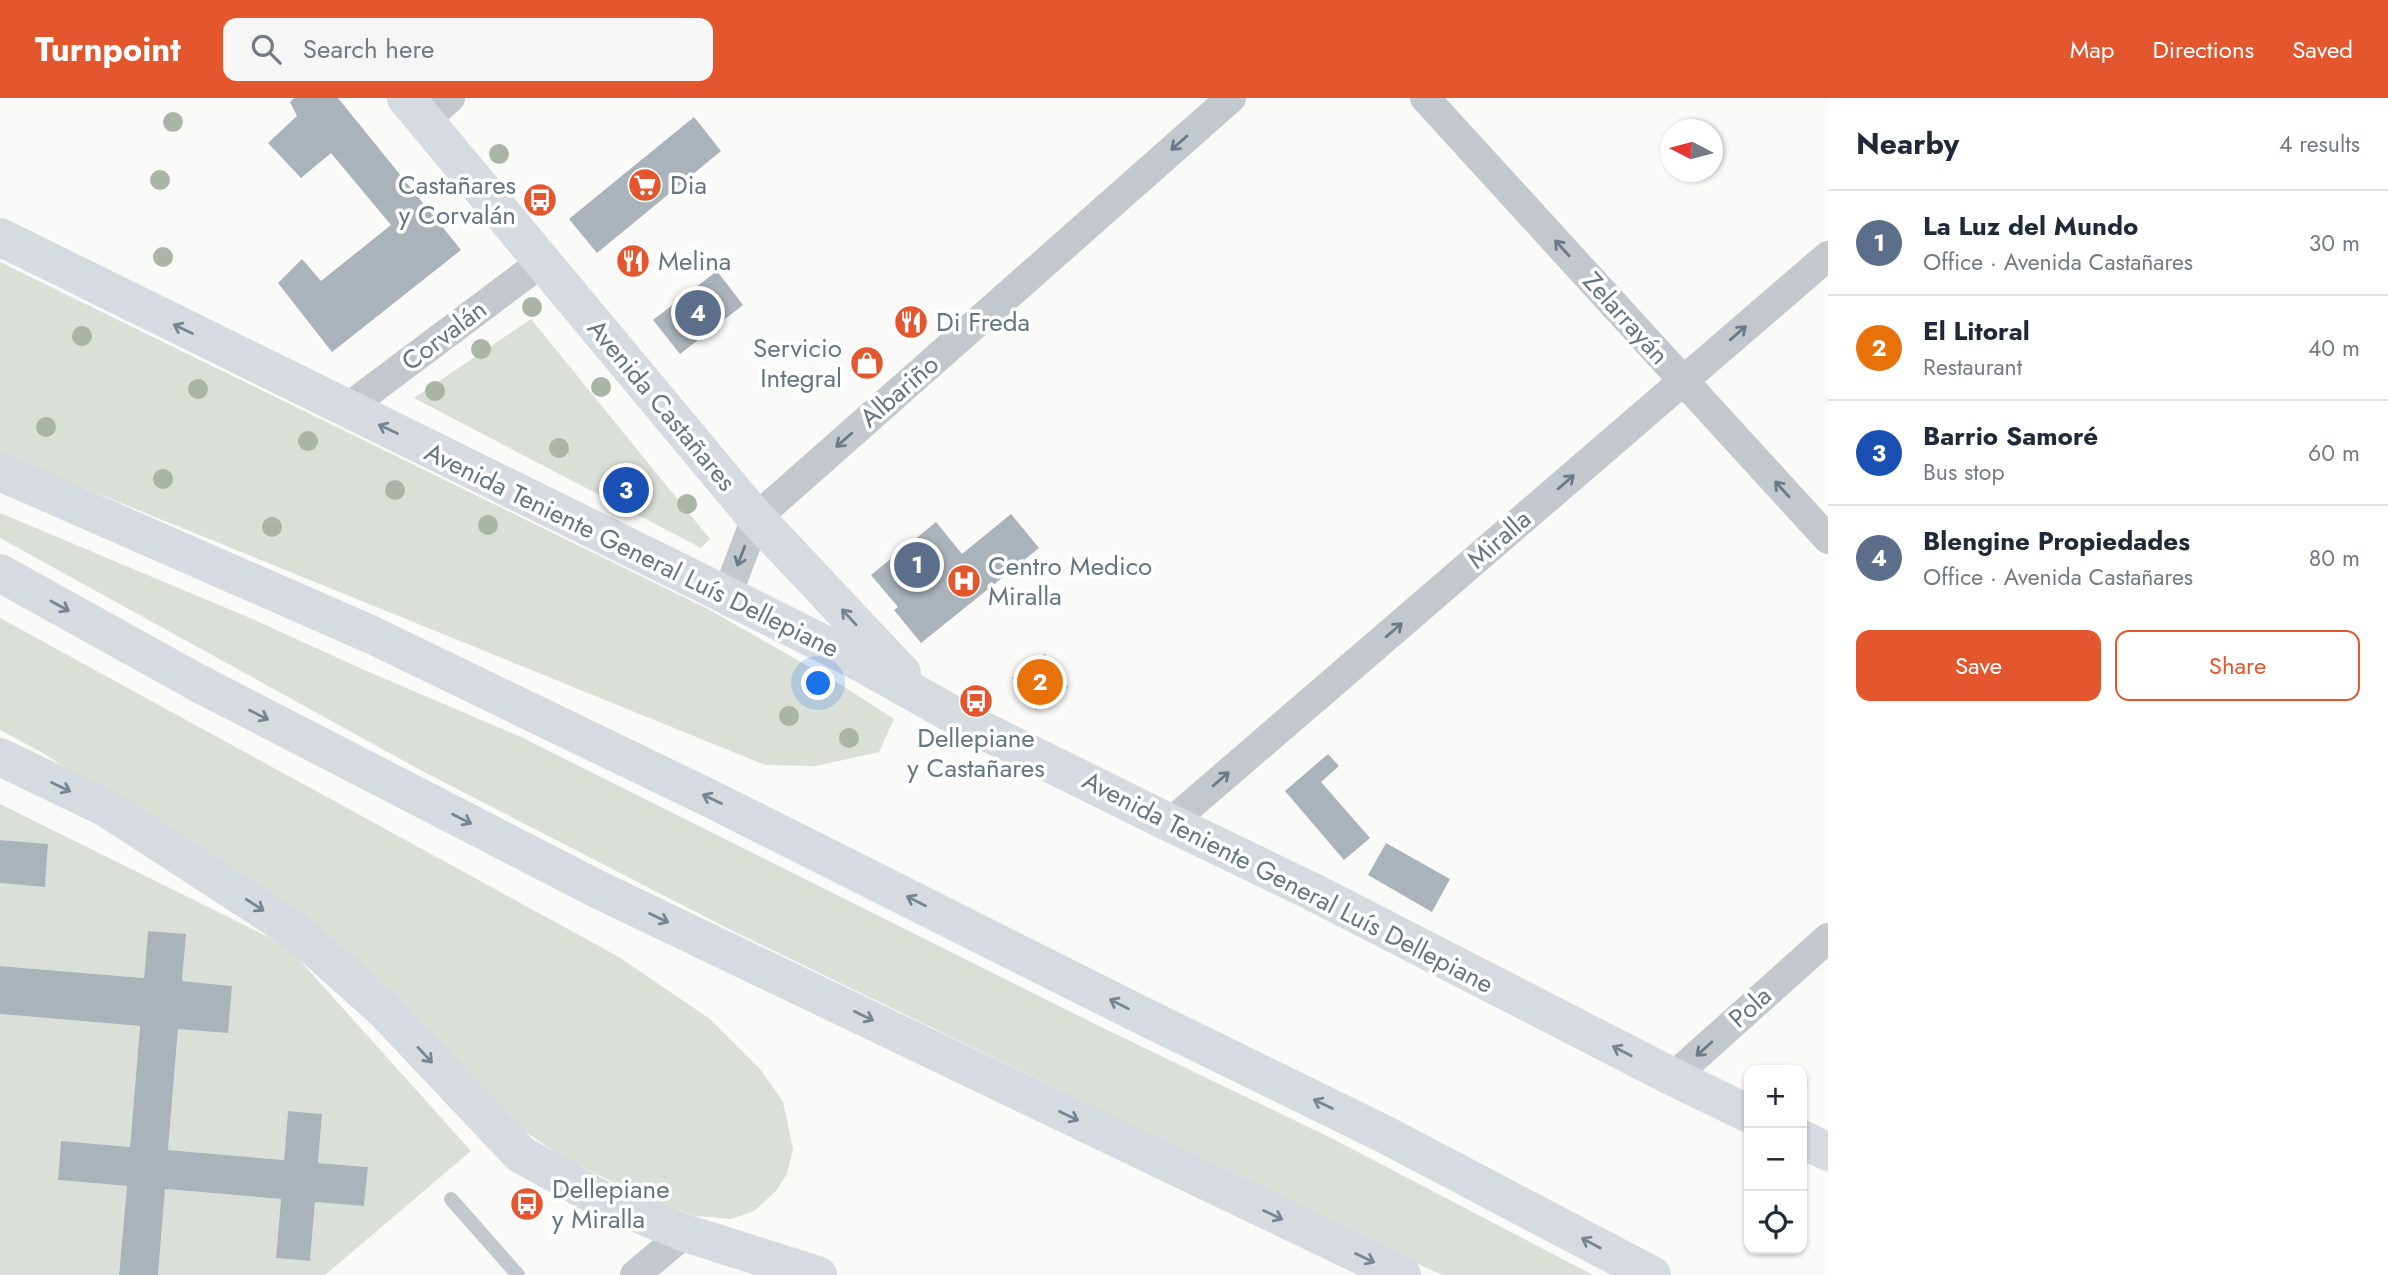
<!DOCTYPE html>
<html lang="en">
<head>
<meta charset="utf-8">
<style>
	:root { --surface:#fff; --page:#f6f6f7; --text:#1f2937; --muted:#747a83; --line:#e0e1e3; --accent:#e4572e }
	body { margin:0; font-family:Jost,sans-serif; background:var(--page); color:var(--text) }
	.controls { position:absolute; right:21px; bottom:21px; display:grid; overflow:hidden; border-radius:14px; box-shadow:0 2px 5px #0004 }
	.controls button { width:63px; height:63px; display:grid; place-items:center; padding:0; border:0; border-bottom:2px solid var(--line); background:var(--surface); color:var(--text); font:35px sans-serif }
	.compass { position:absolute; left:1660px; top:21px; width:63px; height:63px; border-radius:50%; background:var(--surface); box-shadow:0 2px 5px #0004; rotate:276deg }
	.you { position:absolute; left:819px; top:586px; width:24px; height:24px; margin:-18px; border:5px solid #fff; border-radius:50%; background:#1a73e8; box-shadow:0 0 0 10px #1a73e833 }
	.badge { display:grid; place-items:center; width:46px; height:46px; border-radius:50%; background:var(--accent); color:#fff; font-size:23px; font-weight:700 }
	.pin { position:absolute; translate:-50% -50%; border:4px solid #fff; box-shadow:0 2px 7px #0006 }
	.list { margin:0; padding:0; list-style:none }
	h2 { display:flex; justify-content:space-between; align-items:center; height:91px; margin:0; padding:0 28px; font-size:30px }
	h2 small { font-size:23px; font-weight:400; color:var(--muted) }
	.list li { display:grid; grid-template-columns:46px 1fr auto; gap:21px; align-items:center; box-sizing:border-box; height:105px; padding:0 28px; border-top:2px solid var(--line) }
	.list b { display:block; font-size:26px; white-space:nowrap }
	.list p { margin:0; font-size:23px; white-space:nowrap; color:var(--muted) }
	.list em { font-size:23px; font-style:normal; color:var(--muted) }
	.actions { display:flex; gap:14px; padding:21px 28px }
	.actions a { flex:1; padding:16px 0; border:2px solid var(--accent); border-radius:14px; text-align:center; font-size:24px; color:var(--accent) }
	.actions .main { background:var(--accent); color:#fff }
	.icon { flex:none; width:38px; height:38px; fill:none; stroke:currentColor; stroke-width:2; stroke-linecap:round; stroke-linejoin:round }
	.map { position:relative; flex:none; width:1828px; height:1177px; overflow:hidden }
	header { display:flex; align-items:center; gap:42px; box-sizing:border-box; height:98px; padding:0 35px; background:var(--accent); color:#fff }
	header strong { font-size:33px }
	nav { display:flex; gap:38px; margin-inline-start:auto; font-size:24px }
	.search { width:490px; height:63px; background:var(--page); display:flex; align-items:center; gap:18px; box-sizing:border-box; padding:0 24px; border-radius:14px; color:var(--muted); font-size:26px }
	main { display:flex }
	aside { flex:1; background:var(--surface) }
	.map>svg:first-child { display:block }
</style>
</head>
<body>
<header>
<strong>Turnpoint</strong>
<div class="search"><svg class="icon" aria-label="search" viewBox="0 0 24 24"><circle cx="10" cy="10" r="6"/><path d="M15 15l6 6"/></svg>Search here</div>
<nav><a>Map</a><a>Directions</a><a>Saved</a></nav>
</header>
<main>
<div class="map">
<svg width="1828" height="1177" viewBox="0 0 1828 1177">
	<rect width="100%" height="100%" fill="#fafaf8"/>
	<g fill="#dadfd7">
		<polygon points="0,164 708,511 843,588 894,621 879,654 816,668 765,667 0,356"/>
		<polygon points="531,221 710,441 701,450 414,300"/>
		<polygon points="0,415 250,520 362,571 521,639 1097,927 1333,1041 1593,1177 1443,1177 1420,1167 727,830 424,674 0,440"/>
		<polygon points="0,520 619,859 710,921 761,972 783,1004 793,1051 787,1076 776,1093 754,1113 731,1121 695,1118 637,1096 564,1060 496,1014 229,777 43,655 0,632"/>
		<polygon points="0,706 287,848 471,1053 325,1177 158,1177 165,1091 281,1101 276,1160 310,1163 315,1104 364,1108 368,1069 318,1065 322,1016 288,1013 284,1062 168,1052 178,931 228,934 232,888 182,883 185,836 148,833 144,880 0,868 0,785 45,788 48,747 0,742"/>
		<polygon points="0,916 140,928 130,1049 61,1044 58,1082 127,1088 119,1177 0,1177"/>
	</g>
	<g fill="#aab3b9">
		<polygon points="294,0 338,0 461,152 332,254 278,185 302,161 321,183 391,127 331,55 301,80 268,45 297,18 290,4"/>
		<polygon points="694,19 721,53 597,155 569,121"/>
		<polygon points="717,173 743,207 680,256 653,222"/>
		<polygon points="1011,416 1039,450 921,545 894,512 898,509 871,477 936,424 962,456"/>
		<polygon points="1045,556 1068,589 1036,612 1012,580"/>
		<polygon points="1328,656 1339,668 1321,684 1370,740 1344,762 1285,693"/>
		<polygon points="0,742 48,746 45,789 0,785"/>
		<polygon points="1386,745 1450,781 1432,814 1368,777"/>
		<polygon points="148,833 186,836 182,883 232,888 228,935 178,931 168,1052 284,1062 288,1013 322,1016 318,1065 368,1069 364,1108 315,1104 310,1163 276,1160 281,1101 165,1091 158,1177 119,1177 127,1088 58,1082 61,1043 130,1049 140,928 0,916 0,868 144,880"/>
	</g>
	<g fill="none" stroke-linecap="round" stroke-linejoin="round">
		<polyline stroke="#c3c8cc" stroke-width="14" points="451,1101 518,1177"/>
		<g stroke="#c3c8cc" stroke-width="30">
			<polyline points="1425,0 1828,441"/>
			<polyline points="424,22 450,0"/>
			<polyline points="346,311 542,164"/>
			<polyline points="727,497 756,420 1231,0"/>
			<polyline points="1170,725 1828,158"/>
			<polyline points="1673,979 1828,840"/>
			<polyline points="635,1177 685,1135"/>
		</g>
		<g stroke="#d6dbdf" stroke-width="38">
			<polyline points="406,0 756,420 902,575"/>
			<polyline points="0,139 710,489 854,561 968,625 1170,725 1313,794 1673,979 1749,1016"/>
			<polyline points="0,659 106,710 297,834 384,912 520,1056 599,1100 685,1135 818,1177"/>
			<polyline points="1802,1041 1828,1054"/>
		</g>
		<g stroke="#d6dbdf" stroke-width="38">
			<polyline points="0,374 372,537 711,701 1137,915 1384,1036 1652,1177"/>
			<polyline points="0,475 198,585 597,791 1402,1177"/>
		</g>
	</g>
	<g fill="#aab4a7">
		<circle cx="173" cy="24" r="10"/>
		<circle cx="499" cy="56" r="10"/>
		<circle cx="160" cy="82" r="10"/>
		<circle cx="163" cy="159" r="10"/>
		<circle cx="532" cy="209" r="10"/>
		<circle cx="82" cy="238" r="10"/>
		<circle cx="481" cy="251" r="10"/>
		<circle cx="601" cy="289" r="10"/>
		<circle cx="198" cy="291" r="10"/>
		<circle cx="435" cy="293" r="10"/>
		<circle cx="46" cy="329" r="10"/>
		<circle cx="308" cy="343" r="10"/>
		<circle cx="559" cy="350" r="10"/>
		<circle cx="163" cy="381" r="10"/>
		<circle cx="395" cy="392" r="10"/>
		<circle cx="687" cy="406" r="10"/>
		<circle cx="488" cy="427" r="10"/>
		<circle cx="272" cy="429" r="10"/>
		<circle cx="789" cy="618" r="10"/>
		<circle cx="849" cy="640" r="10"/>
	</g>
	<defs><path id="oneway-shaft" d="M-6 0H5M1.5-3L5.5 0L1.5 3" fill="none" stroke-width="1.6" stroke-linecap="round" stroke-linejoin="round" transform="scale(1.75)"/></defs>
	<g stroke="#6a7a87">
		<use href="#oneway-shaft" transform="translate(1179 45) rotate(139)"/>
		<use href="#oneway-shaft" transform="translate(1562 150) rotate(-132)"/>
		<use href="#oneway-shaft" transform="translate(1738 235) rotate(-41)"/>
		<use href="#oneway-shaft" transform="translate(844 342) rotate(139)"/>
		<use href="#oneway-shaft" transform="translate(1566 384) rotate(-41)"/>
		<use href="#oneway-shaft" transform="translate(1782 391) rotate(-132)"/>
		<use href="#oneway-shaft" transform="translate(741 458) rotate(111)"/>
		<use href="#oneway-shaft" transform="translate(1394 532) rotate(-41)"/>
		<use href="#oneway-shaft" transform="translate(1221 681) rotate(-41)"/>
		<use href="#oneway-shaft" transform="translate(1704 951) rotate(138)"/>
	</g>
	<g stroke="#768591">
		<use href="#oneway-shaft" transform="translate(183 231) rotate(-154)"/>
		<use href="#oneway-shaft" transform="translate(388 331) rotate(-154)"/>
		<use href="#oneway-shaft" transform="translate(60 508) rotate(29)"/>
		<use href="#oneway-shaft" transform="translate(849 519) rotate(-133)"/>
		<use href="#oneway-shaft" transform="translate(259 617) rotate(27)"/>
		<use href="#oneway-shaft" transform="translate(61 689) rotate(26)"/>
		<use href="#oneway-shaft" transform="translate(712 701) rotate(-154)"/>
		<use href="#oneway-shaft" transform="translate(462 721) rotate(27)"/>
		<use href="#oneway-shaft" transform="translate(916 803) rotate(-153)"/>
		<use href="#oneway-shaft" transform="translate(255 807) rotate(33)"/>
		<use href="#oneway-shaft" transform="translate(659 820) rotate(25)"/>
		<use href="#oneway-shaft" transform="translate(1119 906) rotate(-153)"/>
		<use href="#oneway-shaft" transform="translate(864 918) rotate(26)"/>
		<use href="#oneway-shaft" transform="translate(1622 953) rotate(-153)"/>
		<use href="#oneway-shaft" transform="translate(425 957) rotate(47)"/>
		<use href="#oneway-shaft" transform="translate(1323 1006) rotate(-154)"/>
		<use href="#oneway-shaft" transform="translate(1069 1018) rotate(26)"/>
		<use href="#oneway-shaft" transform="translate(1273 1117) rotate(26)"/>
		<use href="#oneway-shaft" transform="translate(1591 1145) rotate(-152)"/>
		<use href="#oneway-shaft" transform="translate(1365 1160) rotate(25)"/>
	</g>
	<defs>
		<g id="supermarket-disc" transform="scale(1.75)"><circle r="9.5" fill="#e4572e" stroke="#fff"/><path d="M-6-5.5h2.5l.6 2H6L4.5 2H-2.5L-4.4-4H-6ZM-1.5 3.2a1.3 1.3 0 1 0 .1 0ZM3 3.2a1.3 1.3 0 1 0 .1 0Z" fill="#fff"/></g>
		<g id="bus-disc" transform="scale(1.75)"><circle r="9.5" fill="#e4572e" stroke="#fff"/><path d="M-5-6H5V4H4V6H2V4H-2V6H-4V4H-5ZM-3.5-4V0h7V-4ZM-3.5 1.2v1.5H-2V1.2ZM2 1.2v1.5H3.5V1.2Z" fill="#fff"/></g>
		<g id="restaurant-disc" transform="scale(1.75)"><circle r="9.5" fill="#e4572e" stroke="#fff"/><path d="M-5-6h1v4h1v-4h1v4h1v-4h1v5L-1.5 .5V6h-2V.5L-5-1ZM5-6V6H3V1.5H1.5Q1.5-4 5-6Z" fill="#fff"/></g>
		<g id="shop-disc" transform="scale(1.75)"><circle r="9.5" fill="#e4572e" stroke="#fff"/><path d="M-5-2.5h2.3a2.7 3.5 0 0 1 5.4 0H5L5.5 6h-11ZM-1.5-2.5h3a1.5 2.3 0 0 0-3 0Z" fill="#fff"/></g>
		<g id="hospital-disc" transform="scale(1.75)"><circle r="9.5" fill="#e4572e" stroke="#fff"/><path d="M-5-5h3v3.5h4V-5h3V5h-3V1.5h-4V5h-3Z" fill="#fff"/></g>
	</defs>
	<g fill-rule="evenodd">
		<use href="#supermarket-disc" x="645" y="87"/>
		<use href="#bus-disc" x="540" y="102"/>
		<use href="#restaurant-disc" x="633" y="163"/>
		<use href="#restaurant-disc" x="911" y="224"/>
		<use href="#shop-disc" x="867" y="265"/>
		<use href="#hospital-disc" x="964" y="483"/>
		<use href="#bus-disc" x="976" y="603"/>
		<use href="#bus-disc" x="527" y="1106"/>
	</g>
	<g text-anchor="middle" stroke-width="7" stroke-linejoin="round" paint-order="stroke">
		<g font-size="26" fill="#657683" stroke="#fff" text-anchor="start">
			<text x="516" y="96" text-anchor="end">Castañares<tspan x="516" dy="30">y Corvalán</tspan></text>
			<text x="670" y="96">Dia</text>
			<text x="658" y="172">Melina</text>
			<text x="936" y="233">Di Freda</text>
			<text x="842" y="259" text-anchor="end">Servicio<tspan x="842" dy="30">Integral</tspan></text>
			<text x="988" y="477">Centro Medico<tspan x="988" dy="30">Miralla</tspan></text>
			<text x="976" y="649" text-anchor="middle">Dellepiane<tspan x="976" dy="30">y Castañares</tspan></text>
			<text x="552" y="1100">Dellepiane<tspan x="552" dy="30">y Miralla</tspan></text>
		</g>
		<g font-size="26" fill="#657683" stroke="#fff">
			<text transform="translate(1626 220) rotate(48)" y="9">Zelarrayán</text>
			<text transform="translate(444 237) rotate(-37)" y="9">Corvalán</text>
			<text transform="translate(899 293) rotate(-41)" y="9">Albariño</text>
			<text transform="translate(662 307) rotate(50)" y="9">Avenida Castañares</text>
			<text transform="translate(1499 441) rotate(-41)" y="9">Miralla</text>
			<text transform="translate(632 452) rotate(26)" y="9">Avenida Teniente General Luís Dellepiane</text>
			<text transform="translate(1288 784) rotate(27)" y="9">Avenida Teniente General Luís Dellepiane</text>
			<text transform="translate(1750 909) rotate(-42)" y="9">Pola</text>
		</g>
	</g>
</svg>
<div class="controls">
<button>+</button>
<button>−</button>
<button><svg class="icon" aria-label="locate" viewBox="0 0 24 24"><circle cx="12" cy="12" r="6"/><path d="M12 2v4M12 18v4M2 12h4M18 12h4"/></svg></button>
</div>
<svg class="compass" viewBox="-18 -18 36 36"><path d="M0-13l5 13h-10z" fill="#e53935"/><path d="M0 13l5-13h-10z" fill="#747a83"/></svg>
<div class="you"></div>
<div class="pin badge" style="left:917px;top:467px;background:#5c6f8a">1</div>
<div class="pin badge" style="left:1040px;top:584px;background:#e8710a">2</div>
<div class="pin badge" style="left:626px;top:392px;background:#1a4fb4">3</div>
<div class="pin badge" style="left:698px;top:215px;background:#5c6f8a">4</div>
</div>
<aside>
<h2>Nearby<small>4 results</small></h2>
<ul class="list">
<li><span class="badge" style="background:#5c6f8a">1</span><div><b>La Luz del Mundo</b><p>Office · Avenida Castañares</p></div><em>30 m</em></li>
<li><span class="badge" style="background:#e8710a">2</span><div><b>El Litoral</b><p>Restaurant</p></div><em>40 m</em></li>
<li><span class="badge" style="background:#1a4fb4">3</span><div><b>Barrio Samoré</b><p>Bus stop</p></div><em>60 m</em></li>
<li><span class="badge" style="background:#5c6f8a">4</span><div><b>Blengine Propiedades</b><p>Office · Avenida Castañares</p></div><em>80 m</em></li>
</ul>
<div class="actions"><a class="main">Save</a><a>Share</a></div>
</aside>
</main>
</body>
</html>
